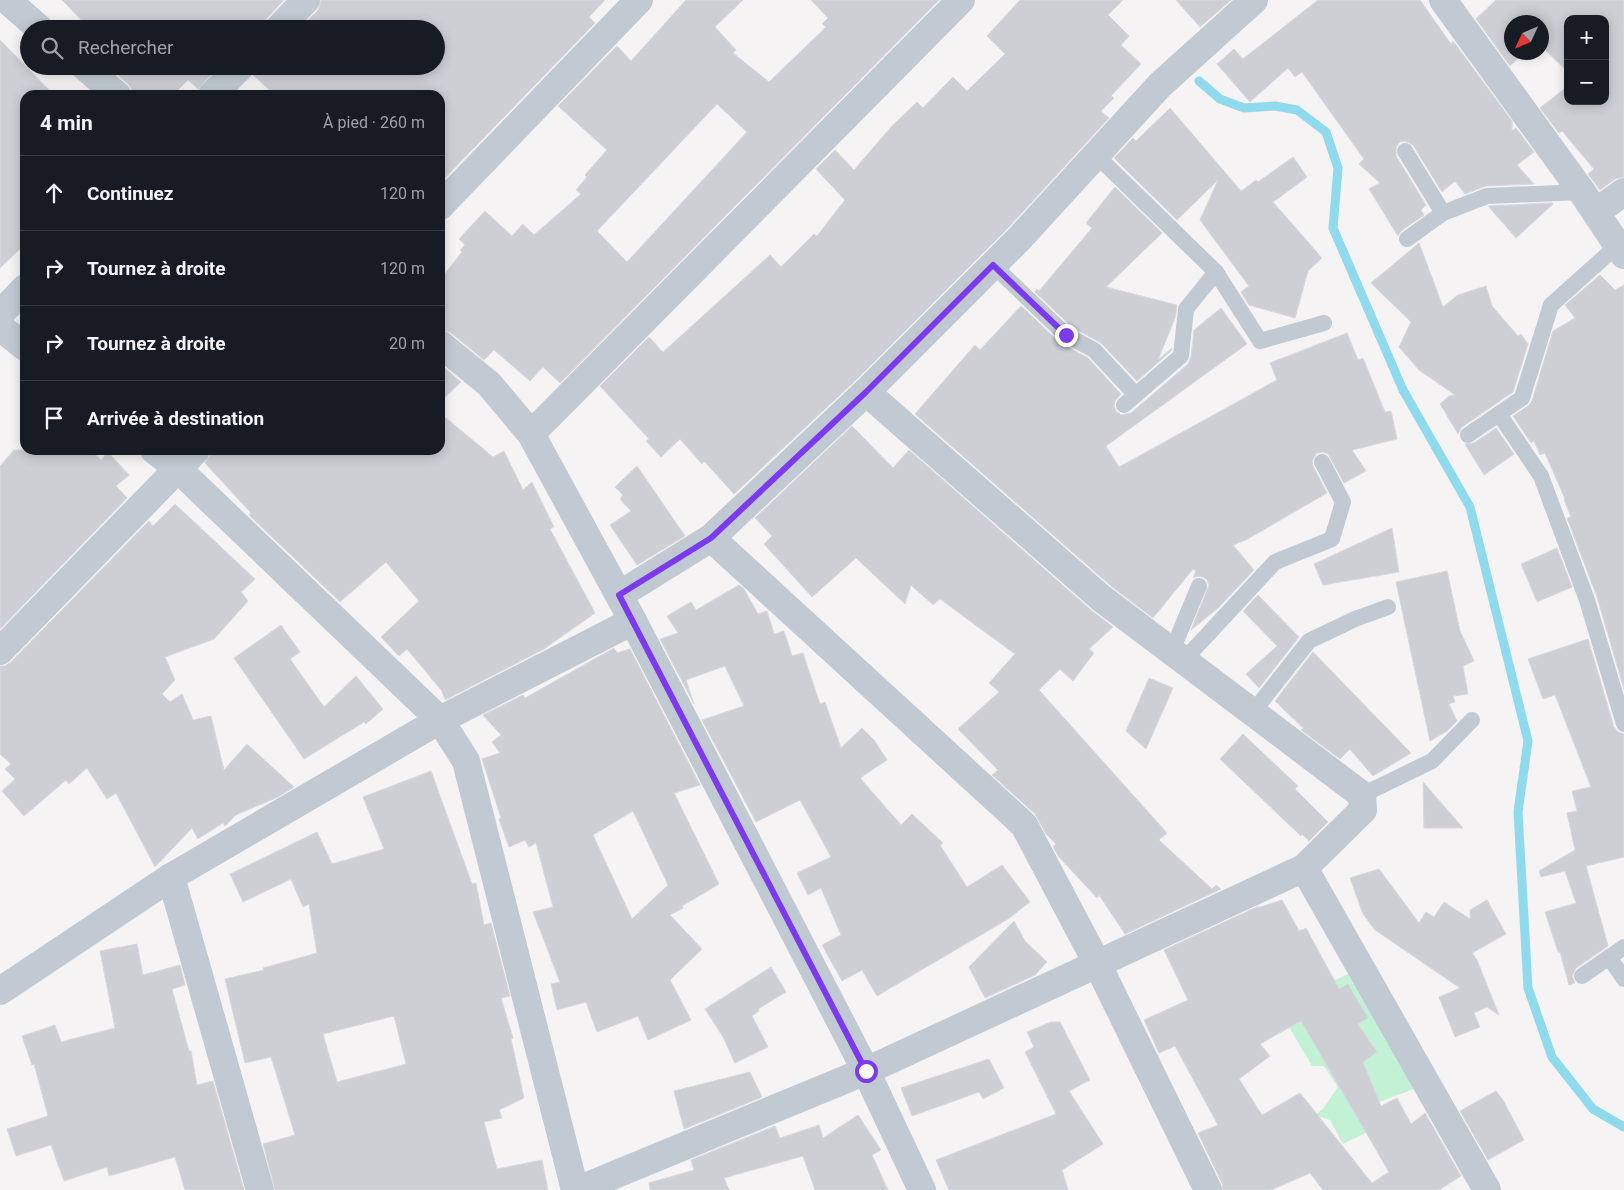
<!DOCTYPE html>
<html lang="fr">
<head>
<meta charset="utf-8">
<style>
	:root { --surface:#171b24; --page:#242831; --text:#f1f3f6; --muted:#9ea1a6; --line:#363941 }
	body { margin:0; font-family:Roboto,sans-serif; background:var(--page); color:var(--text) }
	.controls { position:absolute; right:15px; top:15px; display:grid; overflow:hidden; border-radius:10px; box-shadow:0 2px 12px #0003 }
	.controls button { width:45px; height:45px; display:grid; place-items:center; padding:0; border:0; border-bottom:1px solid var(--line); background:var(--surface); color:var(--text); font:25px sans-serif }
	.compass { position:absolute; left:1504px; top:15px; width:45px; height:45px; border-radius:50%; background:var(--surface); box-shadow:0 2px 12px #0003; rotate:226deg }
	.stop { position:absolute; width:15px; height:15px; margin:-11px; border:4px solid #7c3aed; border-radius:50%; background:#fff }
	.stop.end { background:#7c3aed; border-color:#fff; box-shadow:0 1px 5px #0008 }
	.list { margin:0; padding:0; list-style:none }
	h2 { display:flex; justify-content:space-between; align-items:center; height:65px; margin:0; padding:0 20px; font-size:21px }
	h2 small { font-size:16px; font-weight:400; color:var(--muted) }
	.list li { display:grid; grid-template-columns:32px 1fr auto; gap:15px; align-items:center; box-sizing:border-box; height:75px; padding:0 20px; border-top:1px solid var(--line) }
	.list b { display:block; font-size:19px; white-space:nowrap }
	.list em { font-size:16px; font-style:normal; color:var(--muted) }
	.icon { flex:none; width:28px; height:28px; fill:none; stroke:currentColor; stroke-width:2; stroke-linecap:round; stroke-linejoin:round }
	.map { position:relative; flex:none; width:1624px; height:1190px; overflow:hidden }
	.search { position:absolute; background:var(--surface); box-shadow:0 2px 12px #0003; left:20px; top:20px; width:425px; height:55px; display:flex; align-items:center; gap:12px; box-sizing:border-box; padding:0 18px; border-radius:28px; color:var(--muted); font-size:19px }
	.panel { position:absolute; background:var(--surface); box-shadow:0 2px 12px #0003; left:20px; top:90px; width:425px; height:365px; border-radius:15px }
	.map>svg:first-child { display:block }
</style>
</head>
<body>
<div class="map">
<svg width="1624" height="1190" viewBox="0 0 1624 1190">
	<rect width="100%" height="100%" fill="#f5f3f3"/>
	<polygon fill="#c3f1d5" points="1348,974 1416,1088 1369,1106 1376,1128 1343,1144 1330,1120 1315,1115 1323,1109 1338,1087 1324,1066 1312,1066 1285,1020 1289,1001"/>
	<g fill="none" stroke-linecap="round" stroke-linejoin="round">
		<polyline stroke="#90daee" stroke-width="9" points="1199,81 1220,99 1244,108 1275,106 1297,110 1326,132 1338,168 1333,228 1403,390 1470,507 1528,741 1518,812 1528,988 1552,1057 1593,1109 1624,1127"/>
	</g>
	<g fill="#cdcfd5" stroke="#d7d9de" fill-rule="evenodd">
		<polygon points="62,0 284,0 266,19 263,29 90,29"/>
		<polygon points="321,0 605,0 589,17 595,23 441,182 440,95 275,95 253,75 256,66 436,66 436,29 300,29 318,10"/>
		<path d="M 686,0 L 743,0 L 715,27 L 736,50 L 733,53 L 769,82 L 826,27 L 822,24 L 828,18 L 811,0 L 939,0 L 560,383 L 543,367 L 530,381 L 494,350 L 484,360 L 450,332 L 440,329 L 440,280 L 462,252 L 460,250 L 465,245 L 459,239 L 485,211 L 512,236 L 523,224 L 534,235 L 581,194 L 576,190 L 587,177 L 585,175 L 607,150 L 558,106 L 617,46 L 631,61 ZM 717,104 L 747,132 L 627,262 L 597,231 Z"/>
		<polygon points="1020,0 1123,0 1108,15 1129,36 1121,45 1141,64 1111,96 1114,98 1101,111 1109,118 1008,228 855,381 734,494 704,461 702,464 680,439 661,457 646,441 649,439 600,386 649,337 663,352 770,255 781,267 814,234 817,236 845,200 816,169 835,150 854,170 892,126 917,102 923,108 953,77 967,91 1005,54 987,36"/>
		<polygon points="1176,0 1231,0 1200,27"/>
		<polygon points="1318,0 1420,0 1451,44 1453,41 1512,121 1512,131 1516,128 1534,152 1517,165 1534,184 1486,186 1465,194 1455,181 1442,192 1413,145 1405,141 1400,142 1396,147 1396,156 1426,205 1421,210 1424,215 1401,231 1398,236 1369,189 1380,183 1359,164 1364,159 1302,72 1295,77 1288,68 1250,102 1217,64 1234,49 1243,59"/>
		<polygon points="1496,0 1624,0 1624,177 1615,179 1600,190 1588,174 1594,169 1562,131 1559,133 1540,108 1568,86 1568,101 1605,101 1605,19 1568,19 1568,72 1542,47 1542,22 1512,22 1512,52 1525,52 1510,66 1476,19"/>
		<polygon points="0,40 54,95 25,95 25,244 0,268"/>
		<polygon points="108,66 219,66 198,89 188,80 173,95 132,95 132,90 128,84"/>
		<polygon points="1170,108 1241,191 1256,180 1258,182 1293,157 1307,177 1273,202 1322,258 1308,271 1295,318 1249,305 1241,292 1249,286 1200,220 1218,180 1177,220 1114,158 1133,138 1136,141"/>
		<polygon points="1115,187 1162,233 1106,287 1177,305 1175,318 1158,360 1172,348 1171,351 1137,381 1101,343 1072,327 1035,292 1037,289 1039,291 1092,228 1086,223"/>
		<polygon points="1552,203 1553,204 1516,238 1488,206"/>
		<polygon points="1419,243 1443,307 1458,295 1486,286 1492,306 1518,336 1521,334 1528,344 1513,392 1462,427 1458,434 1440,404 1449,396 1455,395 1419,370 1399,347 1411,322 1371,283"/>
		<polygon points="1600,275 1615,290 1624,285 1624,689 1597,597 1567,518 1571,517 1564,500 1565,499 1545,453 1540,455 1534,441 1531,443 1513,416 1528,406 1532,401 1553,331 1575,318 1565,305"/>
		<polygon points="1021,306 1059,342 1088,358 1121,394 1115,401 1114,406 1116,411 1121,415 1131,413 1188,364 1191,357 1194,330 1221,308 1247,344 1106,446 1119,467 1277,380 1270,363 1347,333 1358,360 1363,358 1385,412 1391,411 1397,439 1352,450 1366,471 1344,483 1328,454 1323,452 1317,453 1312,461 1313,466 1327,493 1246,540 1233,545 1254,570 1218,608 1191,630 1209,585 1207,580 1203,577 1198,576 1193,578 1196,571 1193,569 1153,618 1111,586 915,414 975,345 980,350"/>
		<polygon points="440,364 461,382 440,402"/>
		<polygon points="440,413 493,457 504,451 523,490 532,482 554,527 550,529 595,613 544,649 445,700 442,691 407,649 399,656 381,637 419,601 386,562 340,602 249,515 251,513 205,463 211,454 211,450 440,450"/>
		<polygon points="852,426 893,468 909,450 1091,610 1113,627 1089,649 1094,653 1073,681 1060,669 1039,690 1167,833 1159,840 1212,889 1216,885 1221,889 1125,934 1099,895 1097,898 1059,857 1053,847 1056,844 1046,834 1035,814 992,775 998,770 958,729 999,692 989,683 1015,654 940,599 933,605 911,585 905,604 856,558 812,597 764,544 772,536 755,518"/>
		<polygon points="1496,428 1514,454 1484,475 1465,444 1474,443"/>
		<polygon points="14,450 90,450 101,460 108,452 129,475 116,486 127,498 0,629 0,466"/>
		<polygon points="637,466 685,536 637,565 610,525 631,511 620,499 623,495 615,487"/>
		<polygon points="175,504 255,579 241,592 248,601 214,639 165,657 175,680 162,694 170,702 182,694 193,720 211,716 224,770 247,744 294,787 278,797 236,815 225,826 223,823 198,839 192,828 155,867 116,793 107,799 87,768 69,784 66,780 24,816 2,791 15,779 5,769 11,764 0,754 0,666 5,666 11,662 149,521 153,526"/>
		<polygon points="1392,528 1399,572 1323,585 1314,564"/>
		<polygon points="1557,548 1572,587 1537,602 1521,564"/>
		<polygon points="1447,571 1460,631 1474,661 1463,666 1468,694 1453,696 1455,702 1449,704 1457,721 1447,731 1430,741 1396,582"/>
		<polygon points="739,585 744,589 758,614 767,611 774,634 784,631 792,656 803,653 820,704 825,702 841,748 862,728 874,740 887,760 860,778 901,825 912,814 943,843 940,845 967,887 1002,865 1030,902 1008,919 877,996 862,970 842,981 822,945 841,935 821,888 808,895 797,873 831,857 800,800 756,822 702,720 744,706 725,666 686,680 694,704 660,639 678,633 667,616 691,602 696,610"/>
		<polygon points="1258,595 1299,637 1259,688 1246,674 1277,646 1243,611"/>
		<polygon points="281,625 300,652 290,659 324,707 356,676 383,709 366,724 364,722 304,759 234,658"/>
		<polygon points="1588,639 1614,727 1618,732 1624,734 1624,857 1586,866 1608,946 1576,968 1572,976 1575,983 1569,985 1560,952 1558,952 1545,912 1576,903 1565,871 1541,877 1539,871 1575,850 1567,813 1577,811 1572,791 1591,787 1555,695 1543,699 1528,659"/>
		<path d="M 614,648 L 617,653 L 630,649 L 700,785 L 674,793 L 719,884 L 682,906 L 683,908 L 670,915 L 702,949 L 670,980 L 691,1020 L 648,1040 L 638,1016 L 597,1032 L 586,1002 L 557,1010 L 551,984 L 560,982 L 533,912 L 553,907 L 536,843 L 529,847 L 525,840 L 509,847 L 499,819 L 501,818 L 482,759 L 500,753 L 492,742 L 501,735 L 483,715 L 523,695 L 525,698 ZM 633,811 L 668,885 L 632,919 L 593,835 Z"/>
		<polygon points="1313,652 1411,753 1373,776 1350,749 1340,759 1301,730 1303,728 1275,701"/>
		<polygon points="1149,678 1173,688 1146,749 1126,731"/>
		<polygon points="1243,734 1298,786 1295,789 1328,822 1309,841 1302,834 1301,836 1220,759"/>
		<path d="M 431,771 L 472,884 L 476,883 L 484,925 L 491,923 L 510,996 L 501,998 L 513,1038 L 511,1039 L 524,1098 L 499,1110 L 502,1118 L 484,1122 L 497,1169 L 542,1160 L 548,1190 L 275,1190 L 263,1144 L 295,1135 L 271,1057 L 245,1063 L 225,979 L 264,970 L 263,968 L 317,953 L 309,904 L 303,907 L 291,879 L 243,902 L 230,874 L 317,832 L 332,864 L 384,849 L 363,797 ZM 394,1016 L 406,1064 L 337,1082 L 323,1034 Z"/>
		<polygon points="1423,782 1463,828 1424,828"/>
		<polygon points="1379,869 1419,923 1426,912 1434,917 1444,902 1470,919 1470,910 1487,900 1506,934 1472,953 1477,960 1499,1015 1487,1007 1474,1013 1480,1027 1455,1037 1439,997 1460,988 1375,930 1363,914 1350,878"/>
		<path d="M 1282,900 L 1299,931 L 1306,928 L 1339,989 L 1348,984 L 1368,1018 L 1358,1024 L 1377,1052 L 1363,1062 L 1381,1106 L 1397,1098 L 1411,1124 L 1425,1113 L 1461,1176 L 1439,1190 L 1323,1190 L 1310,1173 L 1271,1190 L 1223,1190 L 1222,1183 L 1198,1133 L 1218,1125 L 1175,1046 L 1159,1053 L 1144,1020 L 1188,1000 L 1164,950 L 1259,906 L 1257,908 ZM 1301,1021 L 1389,1172 L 1372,1183 L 1300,1093 L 1262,1115 L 1239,1079 L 1270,1056 L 1260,1044 Z"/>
		<polygon points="1014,921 1025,941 1047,962 1035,975 985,998 969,967"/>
		<polygon points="137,944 143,975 180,965 185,985 172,989 189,1051 191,1051 197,1085 213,1081 244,1190 185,1190 175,1157 109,1176 107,1167 64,1181 51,1145 16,1156 7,1129 48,1116 34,1064 32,1065 22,1036 55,1025 61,1042 115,1028 100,951"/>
		<polygon points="771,967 786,992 758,1009 759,1011 752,1016 768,1047 735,1063 723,1037 705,1009"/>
		<polygon points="1051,1022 1060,1022 1090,1080 1069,1091 1103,1144 1062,1170 1068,1190 949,1190 936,1160 1056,1114 1025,1052 1034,1047 1027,1032"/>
		<polygon points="989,1059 1004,1088 983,1099 979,1092 912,1116 901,1088"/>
		<polygon points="750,1072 762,1097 684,1129 674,1091"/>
		<polygon points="1496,1091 1503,1100 1524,1140 1488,1160 1460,1111"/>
		<polygon points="858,1115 881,1150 872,1155 888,1190 815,1190 803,1156 724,1178 729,1190 650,1190 649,1183 694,1170 691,1160 775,1126 780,1138 819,1125 823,1138"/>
	</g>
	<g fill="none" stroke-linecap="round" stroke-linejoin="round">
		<g stroke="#c1cad2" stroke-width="16">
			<polyline points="1405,151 1443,213"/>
			<polyline points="1096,155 1216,272 1260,341 1324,323"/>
			<polyline points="1407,239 1443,213 1487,196 1582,192"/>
			<polyline points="993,265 1066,335 1094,350 1136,395"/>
			<polyline points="1124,405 1181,356 1186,309 1216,272"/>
			<polyline points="1499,414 1541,476 1587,600 1624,724"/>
			<polyline points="1468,435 1522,398 1551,305 1618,245"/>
			<polyline points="1172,651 1199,586"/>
			<polyline points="1184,660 1275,562 1332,539 1343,502 1322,462"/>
			<polyline points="1253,712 1309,641 1355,619 1388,607"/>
			<polyline points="1362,795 1432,761 1472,720"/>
			<polyline points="1609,957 1624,979"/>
			<polyline points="1582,976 1624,947"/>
		</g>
		<g stroke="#c1cad2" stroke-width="28">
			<polyline points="7,0 40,29"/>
			<polyline points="1443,0 1582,192 1624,255"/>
			<polyline points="278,29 306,0"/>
			<polyline points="84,66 117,95"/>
			<polyline points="212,95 241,66"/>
			<polyline points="440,206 639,0"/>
			<polyline points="1596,212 1624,192"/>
			<polyline points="0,314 25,288"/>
			<polyline points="440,344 489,384 531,434 633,621 866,1071 922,1190"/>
			<polyline points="531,434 961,0"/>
			<polyline points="711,538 1024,825 1098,965 1208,1190"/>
			<polyline points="619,595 711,538 866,392 1019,239 1160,85 1254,0"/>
			<polyline points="0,651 196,450"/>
			<polyline points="1304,868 1487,1190"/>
			<polyline points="171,877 260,1190"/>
			<polyline points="0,991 171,877 440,720 633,621"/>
			<polyline points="578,1190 866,1071 1304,868 1363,810 1362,795 1101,598 866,392"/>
		</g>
		<g stroke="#c1cad2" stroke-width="28">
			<polyline points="0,327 25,347"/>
			<polyline points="154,450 177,468 440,720 466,761 575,1190"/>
		</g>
	</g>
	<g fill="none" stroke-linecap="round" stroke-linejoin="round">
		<polyline stroke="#7c3aed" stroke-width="6" points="866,1071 619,595 711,538 866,392 993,265 1066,335"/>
	</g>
</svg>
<div class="controls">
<button>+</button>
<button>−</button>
</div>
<svg class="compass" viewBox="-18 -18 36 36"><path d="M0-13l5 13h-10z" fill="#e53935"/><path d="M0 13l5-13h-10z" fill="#9ea1a6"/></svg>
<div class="stop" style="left:866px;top:1071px"></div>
<div class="stop end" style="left:1066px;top:335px"></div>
<div class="search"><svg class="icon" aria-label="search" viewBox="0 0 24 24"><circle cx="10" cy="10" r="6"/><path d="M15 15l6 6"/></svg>Rechercher</div>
<section class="panel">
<h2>4 min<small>À pied · 260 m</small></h2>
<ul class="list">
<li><svg class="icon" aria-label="ahead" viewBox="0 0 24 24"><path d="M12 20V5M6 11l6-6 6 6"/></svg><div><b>Continuez</b></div><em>120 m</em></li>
<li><svg class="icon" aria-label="right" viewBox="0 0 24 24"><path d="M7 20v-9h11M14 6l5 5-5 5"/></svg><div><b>Tournez à droite</b></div><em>120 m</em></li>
<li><svg class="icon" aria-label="right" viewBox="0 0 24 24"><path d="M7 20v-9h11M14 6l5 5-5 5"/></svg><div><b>Tournez à droite</b></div><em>20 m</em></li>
<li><svg class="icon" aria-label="arrive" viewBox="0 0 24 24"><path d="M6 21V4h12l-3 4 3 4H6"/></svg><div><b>Arrivée à destination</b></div></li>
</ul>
</section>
</div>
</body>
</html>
